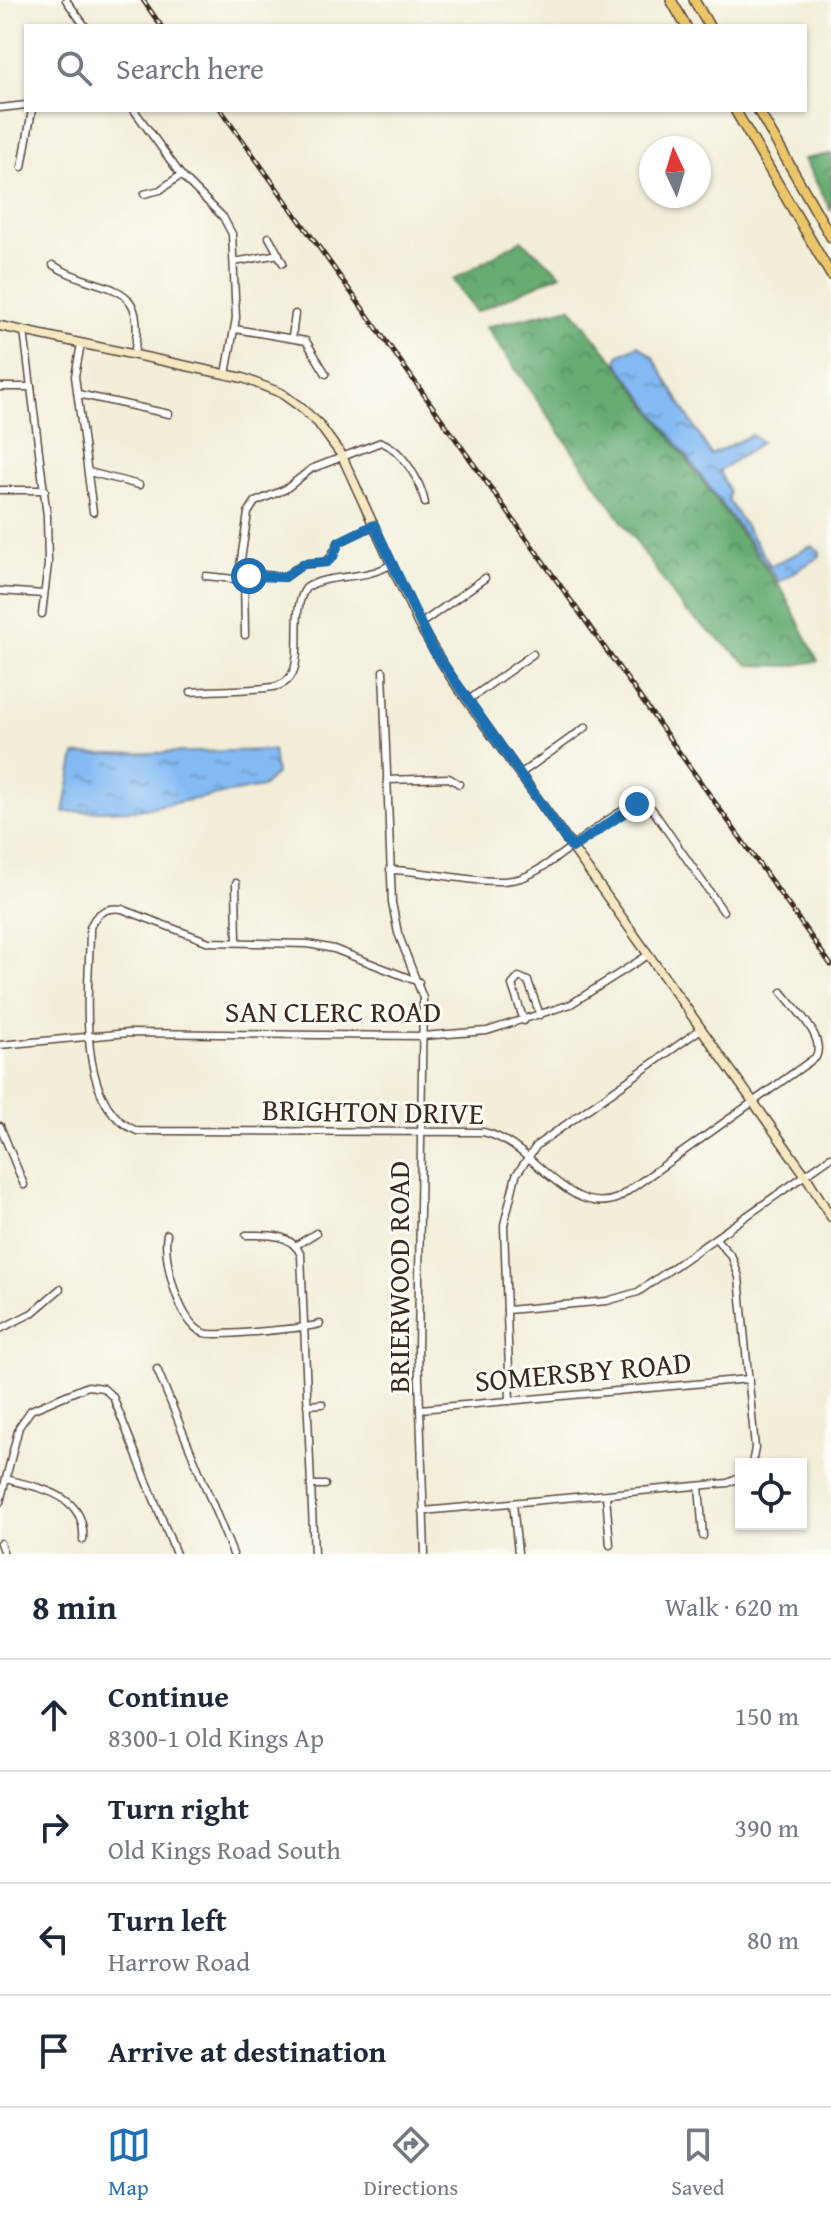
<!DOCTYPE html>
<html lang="en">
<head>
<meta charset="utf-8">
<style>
	:root { --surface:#fff; --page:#f6f6f7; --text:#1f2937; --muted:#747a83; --line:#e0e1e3; --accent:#1f6fb2 }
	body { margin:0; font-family:"Gentium Book Plus",serif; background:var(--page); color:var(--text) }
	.controls { position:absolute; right:24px; bottom:24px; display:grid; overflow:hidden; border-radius:0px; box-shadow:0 2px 6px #0004 }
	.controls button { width:72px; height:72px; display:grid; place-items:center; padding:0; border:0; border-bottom:2px solid var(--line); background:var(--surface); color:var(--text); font:40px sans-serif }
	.compass { position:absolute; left:639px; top:136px; width:72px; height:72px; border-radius:50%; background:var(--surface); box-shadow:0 2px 6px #0004; rotate:356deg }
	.stop { position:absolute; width:24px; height:24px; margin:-18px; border:6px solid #1f6fb2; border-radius:50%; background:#fff }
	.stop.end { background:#1f6fb2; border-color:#fff; box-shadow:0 2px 8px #0008 }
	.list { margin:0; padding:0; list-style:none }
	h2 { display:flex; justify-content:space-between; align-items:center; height:104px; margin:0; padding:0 32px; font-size:34px }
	h2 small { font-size:26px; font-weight:400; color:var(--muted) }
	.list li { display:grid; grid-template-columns:52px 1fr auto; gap:24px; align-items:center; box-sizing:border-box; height:112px; padding:0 32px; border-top:2px solid var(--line) }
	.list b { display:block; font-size:30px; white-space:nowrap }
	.list p { margin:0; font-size:26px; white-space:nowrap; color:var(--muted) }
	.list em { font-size:26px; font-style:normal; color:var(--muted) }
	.icon { flex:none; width:44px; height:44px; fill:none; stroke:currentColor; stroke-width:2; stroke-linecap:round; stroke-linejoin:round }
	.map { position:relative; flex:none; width:831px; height:1554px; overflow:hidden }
	.search { position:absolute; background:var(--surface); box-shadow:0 2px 6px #0004; left:24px; right:24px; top:24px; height:88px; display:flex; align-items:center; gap:20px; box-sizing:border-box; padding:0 28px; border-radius:0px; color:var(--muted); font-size:30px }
	.sheet { height:552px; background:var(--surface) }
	nav { display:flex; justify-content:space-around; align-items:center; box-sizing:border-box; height:112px; border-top:2px solid var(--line); background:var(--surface); font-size:22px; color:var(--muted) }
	nav a { display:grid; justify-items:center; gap:4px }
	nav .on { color:var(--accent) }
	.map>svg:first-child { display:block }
</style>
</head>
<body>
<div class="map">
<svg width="831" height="1554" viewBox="0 0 831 1554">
	<defs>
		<pattern id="forest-crowns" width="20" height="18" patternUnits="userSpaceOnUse" patternTransform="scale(2)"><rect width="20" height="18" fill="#66ac73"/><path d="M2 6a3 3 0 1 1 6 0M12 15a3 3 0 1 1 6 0" fill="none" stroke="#558c5e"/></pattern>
		<pattern id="water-ripples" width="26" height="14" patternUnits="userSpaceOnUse" patternTransform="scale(2)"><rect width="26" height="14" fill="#83baf3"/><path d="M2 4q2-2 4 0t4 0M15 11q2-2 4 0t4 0" fill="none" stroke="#6c97c4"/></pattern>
	</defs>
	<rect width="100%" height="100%" fill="#fdfcf7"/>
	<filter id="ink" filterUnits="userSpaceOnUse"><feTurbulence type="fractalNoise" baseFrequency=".0125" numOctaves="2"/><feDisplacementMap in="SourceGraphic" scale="16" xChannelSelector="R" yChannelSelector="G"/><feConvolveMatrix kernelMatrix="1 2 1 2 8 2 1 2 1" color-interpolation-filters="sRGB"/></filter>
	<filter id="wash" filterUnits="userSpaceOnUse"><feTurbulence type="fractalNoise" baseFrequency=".006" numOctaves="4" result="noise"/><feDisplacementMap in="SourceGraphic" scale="32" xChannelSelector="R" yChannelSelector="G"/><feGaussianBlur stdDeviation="1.8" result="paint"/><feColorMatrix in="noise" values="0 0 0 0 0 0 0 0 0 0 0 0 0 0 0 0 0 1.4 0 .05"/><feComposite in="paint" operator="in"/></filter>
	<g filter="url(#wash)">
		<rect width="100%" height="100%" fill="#f2eed9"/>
		<g fill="url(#forest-crowns)" stroke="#506b48" stroke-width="2">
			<polygon points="831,154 831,211 804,159"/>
			<polygon points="521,240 561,274 476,312 453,280"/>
			<polygon points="570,307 618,365 784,593 818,661 790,666 749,665 684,610 486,327"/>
		</g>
		<g fill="url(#water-ripples)" stroke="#5f7288" stroke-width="2">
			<polygon points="638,345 653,357 711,455 751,435 762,442 719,471 729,492 728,500 771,566 812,546 820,551 820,556 779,582 618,363 618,355"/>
			<polygon points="273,750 276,774 262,787 134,810 64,812 75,755"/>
		</g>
	</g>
	<g filter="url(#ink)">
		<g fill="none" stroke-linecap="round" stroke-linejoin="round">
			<g stroke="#56473a" stroke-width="9">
				<g id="street">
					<polyline points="66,0 85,26"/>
					<polyline points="0,108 26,105"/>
					<polyline points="134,110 181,175 223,217 232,234 236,318 226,374"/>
					<polyline points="22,167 32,110"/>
					<polyline points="144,194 160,190 181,175"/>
					<polyline points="269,237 283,263"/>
					<polyline points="234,262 279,254"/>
					<path d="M 53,265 C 101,296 149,274 134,354"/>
					<polyline points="235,329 306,341 326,374"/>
					<polyline points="24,331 47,516 48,564 42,614"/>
					<polyline points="292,337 295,314"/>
					<polyline points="81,344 75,376 93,512"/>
					<polyline points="0,387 31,387"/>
					<polyline points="78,394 169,414"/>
					<polyline points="89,472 139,485"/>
					<polyline points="0,490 45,490"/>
					<polyline points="244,573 285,577 303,564 327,562 339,542 374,525"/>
					<polyline points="206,576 234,579 244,573"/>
					<polyline points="0,591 44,594"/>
					<polyline points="419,625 485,578"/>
					<path d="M 245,635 L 244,573 L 240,566 L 248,513 L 255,502 L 286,489 L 311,469 L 381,442 C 403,450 421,482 425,503"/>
					<polyline points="383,671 392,903 398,933 423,998 418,1351 425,1554"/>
					<path d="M 191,692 C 218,690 246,691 273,687 C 315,680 285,616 306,588 C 330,572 362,582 392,564"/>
					<polyline points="467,701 533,654"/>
					<polyline points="520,774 586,727"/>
					<polyline points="387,780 449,778 459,784"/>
					<path d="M 390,870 C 427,870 489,888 521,878 C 555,867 616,804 642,804 L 652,809 L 723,911"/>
					<polyline points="236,883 237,942"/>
					<path d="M 419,982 L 334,949 L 308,944 L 209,942 L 122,909 C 107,907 95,913 90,928 C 90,984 72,1106 137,1131 L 483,1132 C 533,1142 567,1219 618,1198 L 816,1057 C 826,1037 794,1008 782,992"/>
					<polyline points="524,1021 512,985 519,977 528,981 540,1015"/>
					<polyline points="0,1045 128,1033 422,1036 487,1031 571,1004 648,955"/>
					<polyline points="0,1126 24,1185"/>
					<path d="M 167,1234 C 162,1258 179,1324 204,1333 C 213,1337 307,1328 320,1324"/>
					<path d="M 246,1235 C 268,1235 290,1232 301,1255 L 314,1554"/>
					<polyline points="717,1240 732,1257 739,1277 755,1448 752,1464"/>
					<polyline points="295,1246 316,1233"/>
					<polyline points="507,1310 607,1301 638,1292 831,1157"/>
					<polyline points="0,1329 32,1313 60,1289"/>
					<polyline points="157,1369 233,1554"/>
					<polyline points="510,1401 504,1225 516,1175 537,1145 701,1029"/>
					<polyline points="307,1405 322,1404"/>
					<polyline points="420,1409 749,1379"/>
					<path d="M 6,1479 C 40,1488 87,1495 83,1540"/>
					<polyline points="311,1485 325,1485"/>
					<polyline points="699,1486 703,1536"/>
					<polyline points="606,1495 610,1545"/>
					<polyline points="0,1502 19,1427 31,1410 88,1386 103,1388 113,1397 176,1554"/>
					<polyline points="513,1503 518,1553"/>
					<polyline points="423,1511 728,1483 741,1477"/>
					<polyline points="0,1543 4,1554"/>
				</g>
			</g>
			<g stroke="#56473a" stroke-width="11">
				<polyline id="secondary" points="0,326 243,378 281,393 299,406 318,423 342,456 419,625 450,676 806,1176 831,1217"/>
			</g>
			<g stroke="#56473a" stroke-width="12">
				<g id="primary">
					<polyline points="671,0 686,26"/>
					<polyline points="694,0 709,26"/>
					<polyline points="735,110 831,275"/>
					<polyline points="758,110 831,237"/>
				</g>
			</g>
			<use href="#street" stroke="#fff" stroke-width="6"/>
			<use href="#secondary" stroke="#f7e8c3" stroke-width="8"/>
			<use href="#primary" stroke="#ebc669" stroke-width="9"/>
			<g stroke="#3b2a1e" stroke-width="5">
				<g id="rail">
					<polyline points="143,0 161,26"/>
					<polyline points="221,110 831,965"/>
				</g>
			</g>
			<use href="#rail" stroke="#fdfcf7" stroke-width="2" stroke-dasharray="6" stroke-linecap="butt"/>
		</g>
	</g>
	<g fill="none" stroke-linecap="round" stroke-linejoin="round" filter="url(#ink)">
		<polyline stroke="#1f6fb2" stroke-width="10" points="249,576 285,577 303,564 327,562 333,557 339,542 374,525 432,648 572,848 637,804"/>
	</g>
	<g text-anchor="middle" stroke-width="6" stroke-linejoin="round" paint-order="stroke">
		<g font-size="30" fill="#3b2a1e" stroke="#fdfcf7">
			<text x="333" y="1022">SAN CLERC ROAD</text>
			<text transform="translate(373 1112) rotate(1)" y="10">BRIGHTON DRIVE</text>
			<text transform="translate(399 1277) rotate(-90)" y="10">BRIERWOOD ROAD</text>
			<text transform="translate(583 1372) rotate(-5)" y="10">SOMERSBY ROAD</text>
		</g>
	</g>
</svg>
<div class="controls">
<button><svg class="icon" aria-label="locate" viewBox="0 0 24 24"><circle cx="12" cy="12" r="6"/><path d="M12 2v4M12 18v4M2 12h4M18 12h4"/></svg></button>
</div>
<svg class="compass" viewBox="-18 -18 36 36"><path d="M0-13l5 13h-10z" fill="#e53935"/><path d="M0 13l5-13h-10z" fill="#747a83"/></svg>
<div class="stop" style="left:249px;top:576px"></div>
<div class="stop end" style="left:637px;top:804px"></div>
<div class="search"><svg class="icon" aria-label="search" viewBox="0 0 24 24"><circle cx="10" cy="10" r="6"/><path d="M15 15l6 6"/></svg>Search here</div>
</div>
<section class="sheet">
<h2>8 min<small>Walk · 620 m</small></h2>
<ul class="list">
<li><svg class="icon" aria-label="ahead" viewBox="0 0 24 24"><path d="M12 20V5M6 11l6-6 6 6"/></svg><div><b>Continue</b><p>8300-1 Old Kings Ap</p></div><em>150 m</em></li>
<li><svg class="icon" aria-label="right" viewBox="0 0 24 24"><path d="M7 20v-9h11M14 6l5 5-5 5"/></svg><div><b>Turn right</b><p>Old Kings Road South</p></div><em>390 m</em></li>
<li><svg class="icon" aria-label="left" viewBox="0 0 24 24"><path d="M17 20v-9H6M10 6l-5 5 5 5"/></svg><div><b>Turn left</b><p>Harrow Road</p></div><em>80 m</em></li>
<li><svg class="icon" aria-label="arrive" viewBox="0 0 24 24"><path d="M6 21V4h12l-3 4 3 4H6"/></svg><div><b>Arrive at destination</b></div></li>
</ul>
</section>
<nav>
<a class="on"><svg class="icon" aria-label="map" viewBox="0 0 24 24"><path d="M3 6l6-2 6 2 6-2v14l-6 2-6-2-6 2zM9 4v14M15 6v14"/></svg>Map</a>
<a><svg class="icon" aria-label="directions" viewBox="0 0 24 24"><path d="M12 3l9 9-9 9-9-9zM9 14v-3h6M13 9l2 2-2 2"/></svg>Directions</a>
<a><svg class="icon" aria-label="saved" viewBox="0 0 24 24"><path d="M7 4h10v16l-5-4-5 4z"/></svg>Saved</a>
</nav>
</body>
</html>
